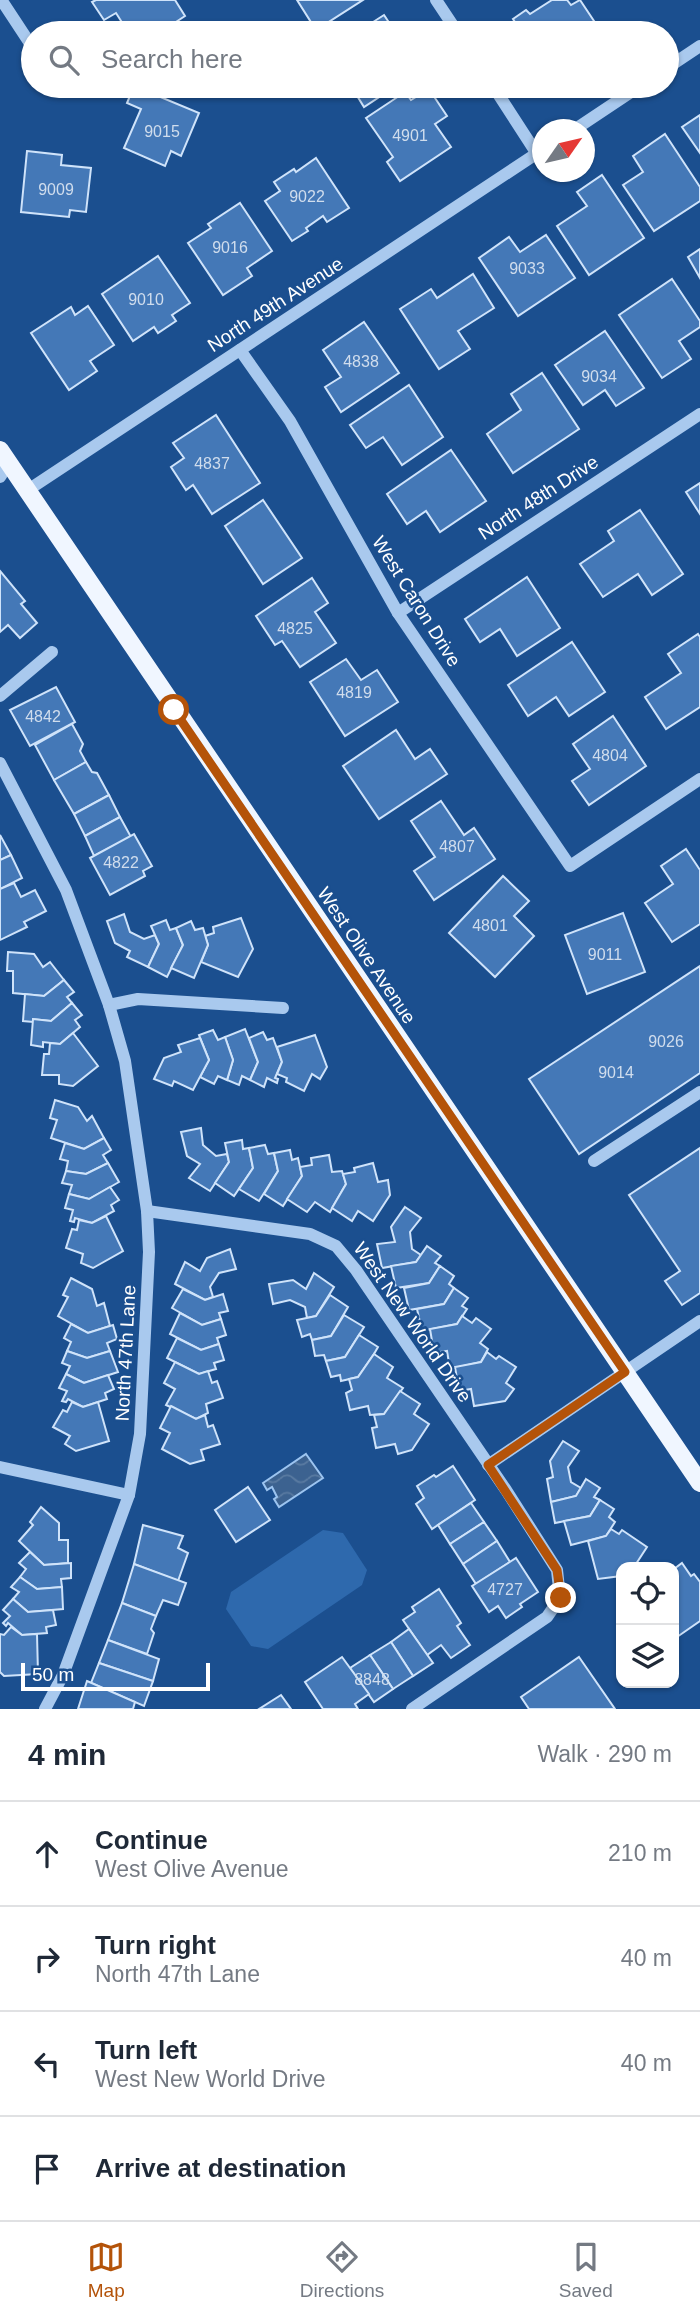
<!DOCTYPE html>
<html lang="en">
<head>
<meta charset="utf-8">
<style>
	:root { --surface:#fff; --page:#f6f6f7; --text:#1f2937; --muted:#747a83; --line:#e0e1e3; --accent:#b45309 }
	body { margin:0; font-family:Arial,sans-serif; background:var(--page); color:var(--text) }
	.controls { position:absolute; right:21px; bottom:21px; display:grid; overflow:hidden; border-radius:14px; box-shadow:0 2px 5px #0004 }
	.controls button { width:63px; height:63px; display:grid; place-items:center; padding:0; border:0; border-bottom:2px solid var(--line); background:var(--surface); color:var(--text); font:35px sans-serif }
	.compass { position:absolute; left:532px; top:119px; width:63px; height:63px; border-radius:50%; background:var(--surface); box-shadow:0 2px 5px #0004; rotate:56deg }
	.scale { position:absolute; left:21px; bottom:18px; width:189px; box-sizing:border-box; padding-left:7px; border:4px solid #fff; border-top:0; font-size:19px; line-height:24px; white-space:nowrap; color:#fff; -webkit-text-stroke:5px #1b4f8f; paint-order:stroke }
	.stop { position:absolute; width:21px; height:21px; margin:-16px; border:5px solid #b45309; border-radius:50%; background:#fff }
	.stop.end { background:#b45309; border-color:#fff; box-shadow:0 2px 7px #0008 }
	.list { margin:0; padding:0; list-style:none }
	h2 { display:flex; justify-content:space-between; align-items:center; height:91px; margin:0; padding:0 28px; font-size:30px }
	h2 small { font-size:23px; font-weight:400; color:var(--muted) }
	.list li { display:grid; grid-template-columns:46px 1fr auto; gap:21px; align-items:center; box-sizing:border-box; height:105px; padding:0 28px; border-top:2px solid var(--line) }
	.list b { display:block; font-size:26px; white-space:nowrap }
	.list p { margin:0; font-size:23px; white-space:nowrap; color:var(--muted) }
	.list em { font-size:23px; font-style:normal; color:var(--muted) }
	.icon { flex:none; width:38px; height:38px; fill:none; stroke:currentColor; stroke-width:2; stroke-linecap:round; stroke-linejoin:round }
	.map { position:relative; flex:none; width:700px; height:1709px; overflow:hidden }
	.search { position:absolute; background:var(--surface); box-shadow:0 2px 5px #0004; left:21px; right:21px; top:21px; height:77px; display:flex; align-items:center; gap:18px; box-sizing:border-box; padding:0 24px; border-radius:38px; color:var(--muted); font-size:26px }
	.sheet { height:511px; background:var(--surface) }
	nav { display:flex; justify-content:space-around; align-items:center; box-sizing:border-box; height:98px; border-top:2px solid var(--line); background:var(--surface); font-size:19px; color:var(--muted) }
	nav a { display:grid; justify-items:center; gap:4px }
	nav .on { color:var(--accent) }
	.map>svg:first-child { display:block }
</style>
</head>
<body>
<div class="map">
<svg width="700" height="1709" viewBox="0 0 700 1709">
	<defs>
		<pattern id="water-waves" width="16" height="10" patternUnits="userSpaceOnUse" patternTransform="scale(1.75)"><rect width="16" height="10" fill="#3c6290"/><path d="M0 5q4-4 8 0t8 0" fill="none" stroke="#597aa1"/></pattern>
	</defs>
	<rect width="100%" height="100%" fill="#1b4f8f"/>
	<polygon fill="#2e69ad" points="323,1530 343,1533 367,1570 362,1585 268,1649 251,1646 226,1609 231,1592"/>
	<polygon fill="url(#water-waves)" stroke="#9cc4f0" stroke-width="2" points="306,1454 323,1478 279,1507 274,1499 277,1497 272,1487 267,1490 263,1483"/>
	<g fill="#4478b7" stroke="#cfe3fa" stroke-width="2">
		<polygon points="96,0 175,0 185,16 159,33 112,33 111,32 123,24 116,13 104,20 92,2"/>
		<polygon points="297,0 363,0 316,30"/>
		<polygon points="552,0 567,0 571,5 580,0 602,33 522,33 513,19 526,10 530,14"/>
		<polygon points="384,15 396,33 356,33"/>
		<polygon points="134,86 199,113 181,156 171,151 165,166 124,148 141,109 127,103"/>
		<polygon points="351,86 396,86 364,107"/>
		<polygon points="429,89 447,116 435,124 451,147 400,181 387,162 393,157 366,118 405,92 411,100"/>
		<polygon points="700,115 700,153 682,127"/>
		<polygon points="665,134 700,187 700,201 654,231 623,185 643,172 633,156"/>
		<polygon points="27,151 62,155 61,165 91,168 86,212 70,210 69,217 21,212"/>
		<polygon points="316,158 349,208 327,222 323,216 306,228 308,231 292,241 265,201 280,191 274,182 294,169 296,172"/>
		<polygon points="602,175 644,238 589,275 557,226 587,206 577,192"/>
		<polygon points="240,203 272,251 247,268 252,276 223,295 188,243 211,228 208,224"/>
		<polygon points="546,235 575,278 518,316 479,258 509,237 520,252"/>
		<polygon points="700,249 700,278 688,257"/>
		<polygon points="158,256 190,303 172,315 176,321 158,333 154,327 133,341 102,294"/>
		<polygon points="473,274 494,308 458,331 470,349 439,369 400,309 431,289 437,298"/>
		<polygon points="672,279 700,321 700,327 679,341 691,359 662,378 619,315"/>
		<polygon points="88,306 114,345 90,361 97,371 69,390 31,333 71,307 75,315"/>
		<polygon points="364,322 399,373 341,412 325,387 341,377 323,350"/>
		<polygon points="605,331 644,388 616,406 605,390 583,405 555,365"/>
		<polygon points="542,373 579,429 513,473 487,434 521,410 511,394"/>
		<polygon points="409,385 443,437 402,465 383,437 366,448 350,425"/>
		<polygon points="216,415 260,483 212,514 193,485 186,490 171,467 184,458 173,443"/>
		<polygon points="451,450 486,501 440,532 426,511 407,524 387,494"/>
		<polygon points="700,483 700,514 686,492"/>
		<polygon points="263,500 302,558 263,584 225,526"/>
		<polygon points="640,510 683,574 652,595 638,574 603,597 580,564 614,541 608,531"/>
		<polygon points="0,571 25,601 21,604 37,623 20,638 8,625 0,632"/>
		<polygon points="527,577 560,628 517,656 500,629 480,642 465,619"/>
		<polygon points="312,578 328,603 315,612 336,643 300,667 282,641 275,645 256,616"/>
		<polygon points="698,634 700,637 700,707 666,729 645,697 681,673 668,654"/>
		<polygon points="572,642 605,692 569,716 556,697 528,716 508,685"/>
		<polygon points="346,659 361,680 377,670 398,702 345,736 310,682"/>
		<polygon points="56,687 75,722 30,746 10,710"/>
		<polygon points="613,716 646,766 589,805 572,781 590,769 573,744"/>
		<polygon points="72,724 83,744 80,751 86,762 54,780 35,745"/>
		<polygon points="396,730 415,759 430,749 447,774 379,819 343,766"/>
		<polygon points="86,762 92,772 97,773 109,795 74,814 54,780"/>
		<polygon points="109,795 120,817 85,836 74,814"/>
		<polygon points="441,801 464,835 474,828 495,859 434,900 414,871 435,857 411,821"/>
		<polygon points="120,817 131,837 94,856 85,836"/>
		<polygon points="134,834 152,866 143,871 145,876 110,895 90,858"/>
		<polygon points="0,835 11,855 0,860"/>
		<polygon points="686,849 700,870 700,924 672,942 645,903 673,884 661,866"/>
		<polygon points="11,855 22,878 0,889 0,860"/>
		<polygon points="503,876 529,901 514,916 534,936 495,977 449,933"/>
		<polygon points="14,883 21,897 35,890 46,911 24,922 27,927 0,940 0,889"/>
		<polygon points="623,913 645,972 587,994 565,935"/>
		<polygon points="124,914 130,932 144,939 155,935 159,944 148,967 127,957 130,951 115,943 107,921"/>
		<polygon points="241,918 253,949 238,977 201,962 208,945 205,936 214,933 213,927"/>
		<polygon points="166,920 170,930 176,928 183,945 167,977 148,967 159,944 151,926"/>
		<polygon points="191,921 195,930 203,928 208,945 194,978 171,968 183,945 176,928"/>
		<polygon points="8,952 34,954 43,967 50,962 64,980 44,996 13,993 13,971 7,971"/>
		<polygon points="700,966 700,1073 579,1154 529,1079"/>
		<polygon points="64,980 74,992 67,997 72,1003 51,1021 33,1019 33,1022 23,1021 25,994 44,996"/>
		<polygon points="72,1003 82,1015 75,1020 80,1027 60,1044 43,1042 43,1047 31,1045 33,1019 51,1021"/>
		<polygon points="245,1029 258,1062 250,1080 242,1076 239,1085 227,1080 233,1060 225,1037"/>
		<polygon points="213,1030 218,1040 225,1037 233,1060 227,1080 218,1076 214,1084 200,1077 209,1060 199,1035"/>
		<polygon points="263,1032 267,1040 273,1038 282,1062 275,1078 278,1079 277,1083 267,1078 264,1087 250,1080 258,1062 249,1038"/>
		<polygon points="73,1033 98,1066 73,1086 59,1084 59,1075 42,1075 44,1054 49,1054 50,1043 60,1044"/>
		<polygon points="315,1035 327,1067 320,1079 312,1074 304,1091 286,1082 287,1078 277,1074 282,1062 277,1047"/>
		<polygon points="200,1038 209,1060 193,1090 174,1081 172,1086 154,1079 164,1058 181,1052 178,1045"/>
		<polygon points="55,1100 78,1107 87,1121 92,1116 104,1138 84,1149 51,1138 57,1120 50,1118"/>
		<polygon points="201,1128 203,1145 216,1156 227,1154 229,1162 210,1191 189,1178 200,1164 187,1156 181,1132"/>
		<polygon points="104,1138 111,1150 103,1155 108,1163 86,1174 66,1171 68,1161 60,1159 65,1143 84,1149"/>
		<polygon points="242,1140 243,1149 249,1148 253,1168 234,1196 215,1183 229,1162 225,1143"/>
		<polygon points="265,1145 268,1154 274,1153 278,1171 259,1201 239,1189 253,1168 249,1148"/>
		<polygon points="700,1148 700,1293 682,1305 665,1281 680,1271 629,1195"/>
		<polygon points="290,1150 292,1160 298,1158 302,1176 283,1206 264,1194 278,1171 274,1153"/>
		<polygon points="329,1155 332,1172 342,1171 346,1184 330,1212 315,1202 307,1212 287,1199 302,1176 300,1167 312,1165 311,1158"/>
		<polygon points="108,1163 119,1182 89,1199 69,1194 72,1185 62,1183 66,1171 86,1174"/>
		<polygon points="373,1163 378,1182 388,1180 390,1195 373,1221 358,1211 352,1221 332,1208 346,1184 343,1174 355,1172 354,1168"/>
		<polygon points="110,1187 119,1200 111,1205 114,1211 92,1223 75,1218 74,1222 70,1221 73,1210 65,1208 69,1194 89,1199"/>
		<polygon points="405,1207 421,1218 410,1232 412,1249 421,1255 416,1262 382,1268 377,1244 395,1242 391,1227"/>
		<polygon points="106,1216 123,1251 93,1268 81,1263 83,1254 66,1248 72,1229 77,1230 79,1220 92,1223"/>
		<polygon points="427,1246 441,1256 435,1263 440,1266 429,1283 396,1288 391,1266 416,1262"/>
		<polygon points="230,1249 236,1269 219,1273 210,1287 213,1297 205,1300 175,1284 185,1262 200,1271 207,1258"/>
		<polygon points="440,1266 454,1276 449,1284 454,1288 444,1304 409,1310 404,1288 429,1283"/>
		<polygon points="314,1273 334,1287 316,1316 307,1318 305,1307 290,1300 273,1304 269,1284 293,1280 306,1289"/>
		<polygon points="71,1278 92,1289 97,1306 104,1303 110,1326 88,1333 58,1316 68,1297 63,1295"/>
		<polygon points="454,1288 468,1298 462,1306 467,1309 457,1324 422,1331 417,1309 444,1304"/>
		<polygon points="183,1289 205,1300 223,1294 228,1311 219,1313 221,1319 202,1325 172,1308"/>
		<polygon points="330,1295 348,1307 331,1336 312,1340 310,1334 302,1337 297,1320 316,1316"/>
		<polygon points="180,1313 202,1325 221,1319 226,1335 217,1338 219,1344 201,1350 170,1334"/>
		<polygon points="344,1315 364,1327 345,1357 326,1361 324,1355 315,1356 312,1340 331,1336"/>
		<polygon points="462,1316 472,1323 476,1318 491,1329 480,1343 488,1349 481,1362 450,1369 447,1351 434,1353 430,1329 457,1324"/>
		<polygon points="71,1324 88,1333 113,1325 117,1339 107,1343 110,1351 87,1358 67,1351 71,1342 64,1338"/>
		<polygon points="359,1335 378,1347 374,1354 358,1377 341,1381 340,1375 331,1377 326,1361 345,1357"/>
		<polygon points="177,1338 201,1350 219,1344 224,1360 214,1363 216,1369 199,1374 167,1358"/>
		<polygon points="67,1351 87,1358 110,1351 118,1372 84,1383 66,1374 70,1366 62,1363"/>
		<polygon points="487,1352 496,1359 499,1356 516,1367 506,1383 514,1389 505,1401 474,1406 471,1389 459,1391 455,1367 481,1362"/>
		<polygon points="374,1354 393,1367 387,1378 403,1388 384,1414 370,1415 368,1406 350,1410 346,1393 352,1390 349,1379 358,1377"/>
		<polygon points="175,1362 199,1374 208,1371 212,1383 217,1381 223,1398 206,1404 208,1413 196,1419 166,1405 175,1389 164,1383"/>
		<polygon points="66,1374 84,1383 108,1375 114,1389 105,1393 107,1399 83,1407 68,1399 66,1402 62,1401 67,1391 59,1388"/>
		<polygon points="400,1391 420,1404 414,1414 429,1424 412,1450 398,1454 395,1444 376,1448 372,1428 377,1427 374,1415 384,1414"/>
		<polygon points="72,1402 83,1407 98,1402 109,1441 76,1451 65,1444 70,1436 53,1427 63,1410 67,1412"/>
		<polygon points="171,1406 196,1419 205,1415 208,1427 213,1425 220,1444 201,1450 204,1460 190,1464 162,1449 170,1433 160,1428"/>
		<polygon points="563,1441 579,1451 568,1467 571,1482 581,1488 576,1496 551,1502 547,1479 553,1477 550,1461"/>
		<polygon points="453,1466 475,1500 432,1529 416,1504 424,1498 417,1486 434,1475 436,1477"/>
		<polygon points="586,1479 600,1488 594,1497 600,1500 590,1516 555,1523 551,1502 576,1496"/>
		<polygon points="248,1487 270,1520 236,1542 215,1510"/>
		<polygon points="600,1500 614,1509 609,1517 615,1522 606,1536 571,1545 564,1521 590,1516"/>
		<polygon points="471,1503 484,1522 450,1544 438,1525"/>
		<polygon points="41,1507 59,1523 59,1540 68,1540 68,1563 44,1565 19,1541 33,1525 30,1522"/>
		<polygon points="484,1522 497,1541 463,1564 450,1544"/>
		<polygon points="143,1525 183,1536 178,1548 188,1553 178,1581 134,1564"/>
		<polygon points="611,1529 619,1534 622,1530 647,1547 634,1567 621,1567 621,1576 598,1579 588,1541 606,1536"/>
		<polygon points="497,1541 510,1562 476,1584 463,1564"/>
		<polygon points="30,1552 44,1565 71,1563 71,1578 61,1579 62,1587 37,1589 20,1577 26,1569 19,1563"/>
		<polygon points="516,1558 538,1592 520,1604 522,1607 506,1618 498,1606 489,1612 472,1586"/>
		<polygon points="682,1563 691,1576 694,1574 700,1582 700,1621 677,1637 674,1636 674,1569"/>
		<polygon points="134,1564 186,1583 178,1605 163,1600 156,1616 122,1603"/>
		<polygon points="20,1577 37,1589 62,1587 63,1609 28,1612 13,1599 19,1592 11,1587"/>
		<polygon points="439,1589 461,1623 457,1626 470,1645 451,1658 441,1645 427,1655 403,1620 415,1612 412,1607"/>
		<polygon points="13,1599 28,1612 53,1610 56,1625 46,1627 47,1633 22,1635 8,1623 6,1626 3,1623 10,1616 3,1610"/>
		<polygon points="122,1603 156,1616 151,1629 154,1633 147,1654 108,1640"/>
		<polygon points="11,1627 22,1635 37,1634 38,1674 4,1676 0,1672 0,1634 4,1635"/>
		<polygon points="409,1629 433,1663 413,1676 391,1642"/>
		<polygon points="108,1640 159,1659 153,1681 99,1663"/>
		<polygon points="391,1642 413,1676 393,1689 370,1655"/>
		<polygon points="370,1655 393,1689 374,1702 350,1668"/>
		<polygon points="342,1657 369,1694 355,1704 358,1709 323,1709 305,1682"/>
		<polygon points="579,1657 615,1709 529,1709 521,1697"/>
		<polygon points="99,1663 153,1681 144,1706 91,1683"/>
		<polygon points="87,1681 135,1702 133,1709 78,1709"/>
		<polygon points="281,1695 291,1709 259,1709"/>
	</g>
	<g fill="none" stroke-linecap="round" stroke-linejoin="round">
		<g stroke="#a9c9ee" stroke-width="12">
			<polyline points="436,0 458,33"/>
			<polyline points="2,1 33,48"/>
			<polyline points="667,68 700,46"/>
			<polyline points="493,86 537,154"/>
			<polyline points="574,130 640,86"/>
			<polyline points="240,350 290,421 398,613 570,866 700,779"/>
			<polyline points="0,477 9,463"/>
			<polyline points="28,490 542,150"/>
			<polyline points="398,613 700,414"/>
			<polyline points="0,696 52,652"/>
			<polyline points="0,763 66,890 109,1005 125,1061 147,1211 149,1252 140,1434 129,1495 63,1675 45,1709"/>
			<polyline points="109,1005 138,999 283,1008"/>
			<polyline points="594,1161 700,1092"/>
			<polyline points="147,1211 310,1234 336,1246 356,1270 506,1490 557,1570 560,1598 547,1617 412,1709"/>
			<polyline points="488,1465 700,1321"/>
			<polyline points="0,1467 129,1495"/>
		</g>
		<polyline stroke="#f0f6ff" stroke-width="18" points="0,450 700,1483"/>
	</g>
	<g fill="none" stroke-linecap="round" stroke-linejoin="round">
		<polyline stroke="#b45309" stroke-width="9" points="174,710 625,1372 488,1465 557,1570 561,1598"/>
	</g>
	<g text-anchor="middle" stroke-width="5" stroke-linejoin="round" paint-order="stroke">
		<g font-size="16" fill="#d0dded">
			<text x="162" y="137">9015</text>
			<text x="410" y="141">4901</text>
			<text x="56" y="195">9009</text>
			<text x="307" y="202">9022</text>
			<text x="230" y="253">9016</text>
			<text x="527" y="274">9033</text>
			<text x="146" y="305">9010</text>
			<text x="361" y="367">4838</text>
			<text x="599" y="382">9034</text>
			<text x="212" y="469">4837</text>
			<text x="295" y="634">4825</text>
			<text x="354" y="698">4819</text>
			<text x="43" y="722">4842</text>
			<text x="610" y="761">4804</text>
			<text x="457" y="852">4807</text>
			<text x="121" y="868">4822</text>
			<text x="490" y="931">4801</text>
			<text x="605" y="960">9011</text>
			<text x="666" y="1047">9026</text>
			<text x="616" y="1078">9014</text>
			<text x="505" y="1595">4727</text>
			<text x="372" y="1685">8848</text>
		</g>
		<g font-size="19" fill="#fff" stroke="#1b4f8f">
			<text transform="translate(275 304) rotate(-33)" y="7">North 49th Avenue</text>
			<text transform="translate(538 497) rotate(-33)" y="7">North 48th Drive</text>
			<text transform="translate(417 601) rotate(58)" y="7">West Caron Drive</text>
			<text transform="translate(367 955) rotate(56)" y="7">West Olive Avenue</text>
			<text transform="translate(413 1322) rotate(55)" y="7">West New World Drive</text>
			<text transform="translate(125 1353) rotate(-87)" y="7">North 47th Lane</text>
		</g>
	</g>
</svg>
<div class="controls">
<button><svg class="icon" aria-label="locate" viewBox="0 0 24 24"><circle cx="12" cy="12" r="6"/><path d="M12 2v4M12 18v4M2 12h4M18 12h4"/></svg></button>
<button><svg class="icon" aria-label="layers" viewBox="0 0 24 24"><path d="M12 4l9 5-9 5-9-5zM3 14l9 5 9-5"/></svg></button>
</div>
<svg class="compass" viewBox="-18 -18 36 36"><path d="M0-13l5 13h-10z" fill="#e53935"/><path d="M0 13l5-13h-10z" fill="#747a83"/></svg>
<div class="scale">50 m</div>
<div class="stop" style="left:174px;top:710px"></div>
<div class="stop end" style="left:561px;top:1598px"></div>
<div class="search"><svg class="icon" aria-label="search" viewBox="0 0 24 24"><circle cx="10" cy="10" r="6"/><path d="M15 15l6 6"/></svg>Search here</div>
</div>
<section class="sheet">
<h2>4 min<small>Walk · 290 m</small></h2>
<ul class="list">
<li><svg class="icon" aria-label="ahead" viewBox="0 0 24 24"><path d="M12 20V5M6 11l6-6 6 6"/></svg><div><b>Continue</b><p>West Olive Avenue</p></div><em>210 m</em></li>
<li><svg class="icon" aria-label="right" viewBox="0 0 24 24"><path d="M7 20v-9h11M14 6l5 5-5 5"/></svg><div><b>Turn right</b><p>North 47th Lane</p></div><em>40 m</em></li>
<li><svg class="icon" aria-label="left" viewBox="0 0 24 24"><path d="M17 20v-9H6M10 6l-5 5 5 5"/></svg><div><b>Turn left</b><p>West New World Drive</p></div><em>40 m</em></li>
<li><svg class="icon" aria-label="arrive" viewBox="0 0 24 24"><path d="M6 21V4h12l-3 4 3 4H6"/></svg><div><b>Arrive at destination</b></div></li>
</ul>
</section>
<nav>
<a class="on"><svg class="icon" aria-label="map" viewBox="0 0 24 24"><path d="M3 6l6-2 6 2 6-2v14l-6 2-6-2-6 2zM9 4v14M15 6v14"/></svg>Map</a>
<a><svg class="icon" aria-label="directions" viewBox="0 0 24 24"><path d="M12 3l9 9-9 9-9-9zM9 14v-3h6M13 9l2 2-2 2"/></svg>Directions</a>
<a><svg class="icon" aria-label="saved" viewBox="0 0 24 24"><path d="M7 4h10v16l-5-4-5 4z"/></svg>Saved</a>
</nav>
</body>
</html>
